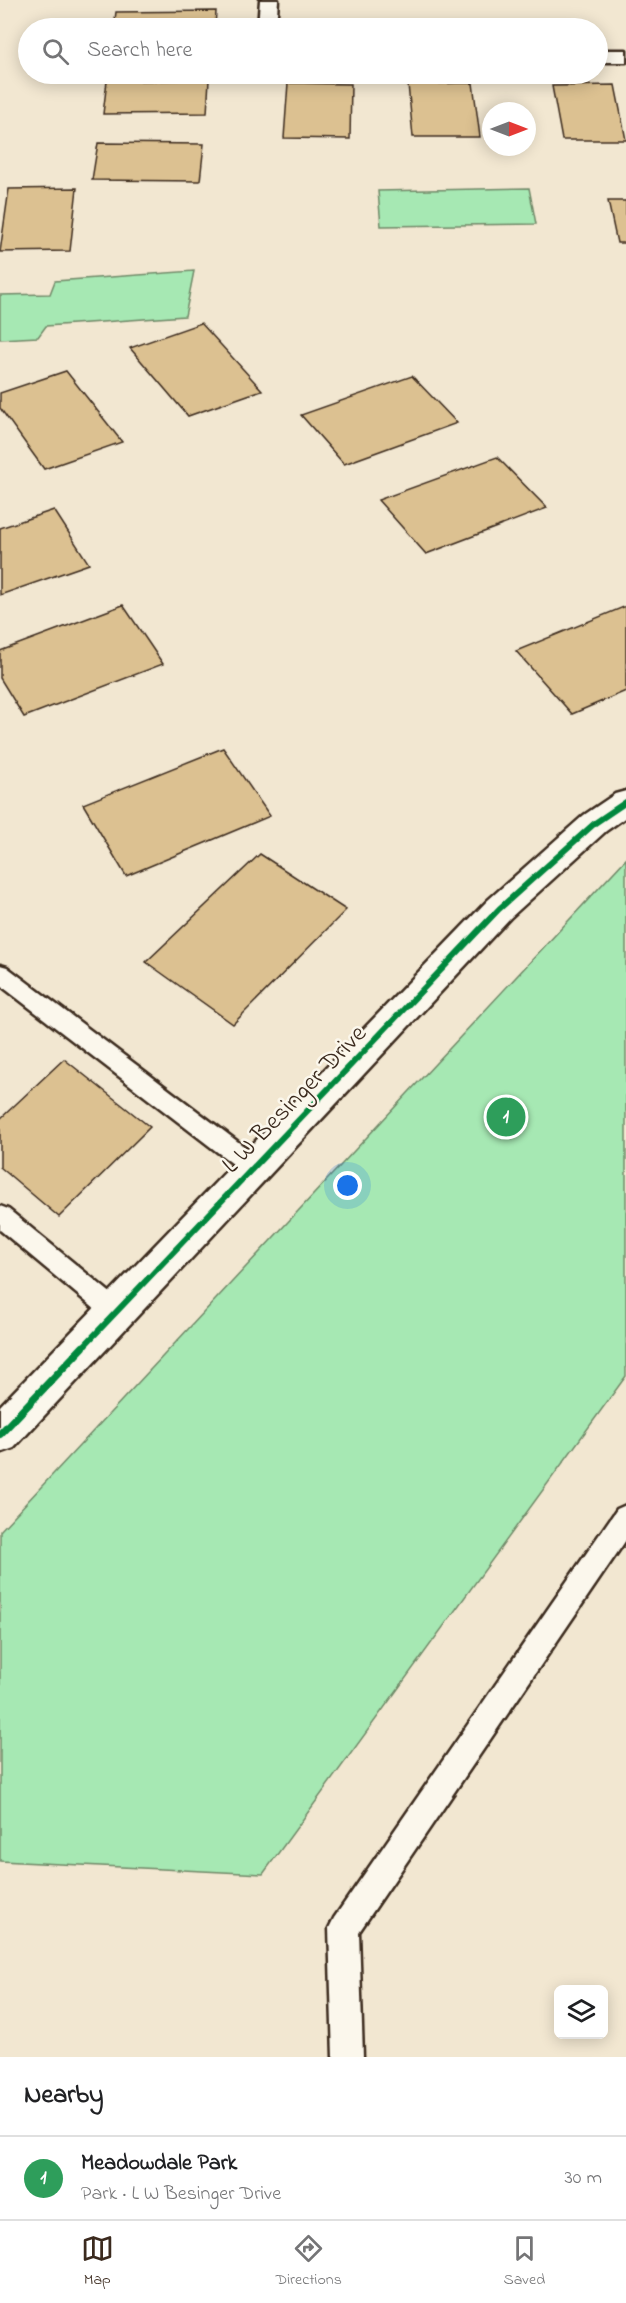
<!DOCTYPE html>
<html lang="en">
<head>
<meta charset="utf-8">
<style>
	:root { --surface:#fff; --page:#f2f2f2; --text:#202124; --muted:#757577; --line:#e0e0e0; --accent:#3b2a1e }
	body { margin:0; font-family:"Indie Flower",sans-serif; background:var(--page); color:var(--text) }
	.controls { position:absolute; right:18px; bottom:18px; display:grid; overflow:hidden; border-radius:9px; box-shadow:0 3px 15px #0003 }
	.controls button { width:54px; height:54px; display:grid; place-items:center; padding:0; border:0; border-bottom:2px solid var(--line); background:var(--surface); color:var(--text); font:30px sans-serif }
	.compass { position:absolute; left:482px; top:102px; width:54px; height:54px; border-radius:50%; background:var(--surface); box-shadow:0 3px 15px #0003; rotate:90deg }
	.you { position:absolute; left:348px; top:1186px; width:21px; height:21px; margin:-15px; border:4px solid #fff; border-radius:50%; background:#1a73e8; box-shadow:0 0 0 9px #1a73e833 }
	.badge { display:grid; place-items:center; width:39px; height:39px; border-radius:50%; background:var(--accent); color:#fff; font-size:20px; font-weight:700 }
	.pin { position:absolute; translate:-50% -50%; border:3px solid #fff; box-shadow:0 2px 6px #0006 }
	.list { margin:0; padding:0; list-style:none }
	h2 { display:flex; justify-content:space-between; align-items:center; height:78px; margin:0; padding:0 24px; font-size:26px }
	h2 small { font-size:20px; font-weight:400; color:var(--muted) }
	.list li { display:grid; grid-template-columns:39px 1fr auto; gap:18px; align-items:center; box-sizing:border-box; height:84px; padding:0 24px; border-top:2px solid var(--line) }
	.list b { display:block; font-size:22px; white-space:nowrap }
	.list p { margin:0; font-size:20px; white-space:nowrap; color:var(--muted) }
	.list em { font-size:20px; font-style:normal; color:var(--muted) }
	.icon { flex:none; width:33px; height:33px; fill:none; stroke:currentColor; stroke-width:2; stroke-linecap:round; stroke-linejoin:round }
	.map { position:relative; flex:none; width:626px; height:2057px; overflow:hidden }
	.search { position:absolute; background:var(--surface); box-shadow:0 3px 15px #0003; left:18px; right:18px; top:18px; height:66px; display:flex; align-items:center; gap:15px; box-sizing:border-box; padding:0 21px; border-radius:33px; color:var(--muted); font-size:22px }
	.sheet { height:162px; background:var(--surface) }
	nav { display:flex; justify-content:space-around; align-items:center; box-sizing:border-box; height:84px; border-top:2px solid var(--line); background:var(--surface); font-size:16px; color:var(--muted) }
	nav a { display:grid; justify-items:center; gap:3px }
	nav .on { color:var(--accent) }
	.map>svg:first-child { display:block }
</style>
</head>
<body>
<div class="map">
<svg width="626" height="2057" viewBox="0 0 626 2057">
	<rect width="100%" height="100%" fill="#f2e7d1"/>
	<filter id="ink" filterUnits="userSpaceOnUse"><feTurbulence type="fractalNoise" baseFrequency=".0167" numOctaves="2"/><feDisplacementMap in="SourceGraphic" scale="12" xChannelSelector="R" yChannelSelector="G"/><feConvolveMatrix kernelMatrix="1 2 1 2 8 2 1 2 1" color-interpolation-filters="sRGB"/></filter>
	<g filter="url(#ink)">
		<g fill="#a6e8b3" stroke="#708968" stroke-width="1.5">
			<polygon points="529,188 536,224 381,226 378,191"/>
			<polygon points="194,271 185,316 46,326 38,337 0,339 0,295 50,294 55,281"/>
			<polygon points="626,859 626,1376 263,1874 0,1861 0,1531"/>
		</g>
		<g fill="#dcc191" stroke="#3b2a1e" stroke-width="1.5">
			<polygon points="216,11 215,28 114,28 116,12"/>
			<polygon points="209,80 207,113 103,114 107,81"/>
			<polygon points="288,83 351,84 350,139 284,138"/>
			<polygon points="473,83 480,137 413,137 408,84"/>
			<polygon points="615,85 626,140 562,140 552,86"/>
			<polygon points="98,143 204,144 200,181 92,180"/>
			<polygon points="77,188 70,251 0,252 9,189"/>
			<polygon points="608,201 626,201 626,243 617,243"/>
			<polygon points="201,323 262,390 188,416 130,348"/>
			<polygon points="66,371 122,442 44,469 0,408 0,393"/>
			<polygon points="412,376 457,423 344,464 301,415"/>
			<polygon points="497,457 547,508 426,554 378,500"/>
			<polygon points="54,510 89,564 0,595 0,528"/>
			<polygon points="123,605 163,664 24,717 0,678 0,651"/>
			<polygon points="626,606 626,691 572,714 516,651"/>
			<polygon points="223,748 270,816 126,876 83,804"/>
			<polygon points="260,854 346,910 233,1024 146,962"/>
			<polygon points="64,1059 150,1127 59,1217 0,1167 0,1119"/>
		</g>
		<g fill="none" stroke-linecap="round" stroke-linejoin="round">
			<g stroke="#3b2a1e" stroke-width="5">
				<g id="lane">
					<polygon points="0,965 7,967 262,1160 265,1167 262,1174 254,1177 246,1174 0,985"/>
					<polygon points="0,1206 8,1209 124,1304 128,1312 124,1320 116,1323 108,1320 0,1230"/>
					<polygon points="626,1505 626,1540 359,1932 363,2057 333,2057 329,1928 334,1918 617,1509"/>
				</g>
			</g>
			<g stroke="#3b2a1e" stroke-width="5">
				<g id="street">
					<polygon points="260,0 278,0 276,28 258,28"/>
					<rect x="598" y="50" width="28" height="12"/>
					<polygon points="626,791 626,817 606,831 510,918 14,1448 0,1453 0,1406 488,900 584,815 615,794"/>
				</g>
			</g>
			<use href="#lane" fill="#fbf7ec" fill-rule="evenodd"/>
			<use href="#street" fill="#fbf7ec" fill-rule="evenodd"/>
			<g stroke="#fbf7ec" stroke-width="10">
				<polyline id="cycleway-far1" points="82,1348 499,909 595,823 626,802"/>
			</g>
			<g stroke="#fbf7ec" stroke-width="11">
				<polyline id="cycleway" points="0,1434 83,1347"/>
			</g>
			<use href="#cycleway-far1" stroke="#00873e" stroke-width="6"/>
			<use href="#cycleway" stroke="#00873e" stroke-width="8"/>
		</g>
	</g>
	<g text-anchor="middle" stroke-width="5" stroke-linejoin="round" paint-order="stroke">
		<g font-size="26" fill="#3b2a1e" stroke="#fbf7ec">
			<text transform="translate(293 1098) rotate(-46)" y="9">L W Besinger Drive</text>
		</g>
	</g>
</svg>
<div class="controls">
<button><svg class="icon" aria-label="layers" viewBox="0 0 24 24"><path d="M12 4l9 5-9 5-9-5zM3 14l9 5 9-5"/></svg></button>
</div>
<svg class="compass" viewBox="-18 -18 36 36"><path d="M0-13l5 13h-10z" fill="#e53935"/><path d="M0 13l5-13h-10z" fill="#757577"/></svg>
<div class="you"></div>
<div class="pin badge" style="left:506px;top:1117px;background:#2e9e5b">1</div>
<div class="search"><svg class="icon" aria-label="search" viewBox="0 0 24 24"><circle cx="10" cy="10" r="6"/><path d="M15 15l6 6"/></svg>Search here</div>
</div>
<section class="sheet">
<h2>Nearby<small></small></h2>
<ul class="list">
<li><span class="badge" style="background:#2e9e5b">1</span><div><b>Meadowdale Park</b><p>Park · L W Besinger Drive</p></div><em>30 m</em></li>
</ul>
</section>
<nav>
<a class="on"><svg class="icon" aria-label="map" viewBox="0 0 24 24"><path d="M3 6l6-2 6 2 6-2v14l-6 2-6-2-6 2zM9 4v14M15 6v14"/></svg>Map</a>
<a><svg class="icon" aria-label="directions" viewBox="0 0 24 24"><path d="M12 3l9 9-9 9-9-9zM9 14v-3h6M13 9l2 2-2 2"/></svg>Directions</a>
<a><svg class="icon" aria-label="saved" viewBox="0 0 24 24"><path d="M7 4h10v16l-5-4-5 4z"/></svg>Saved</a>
</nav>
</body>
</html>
